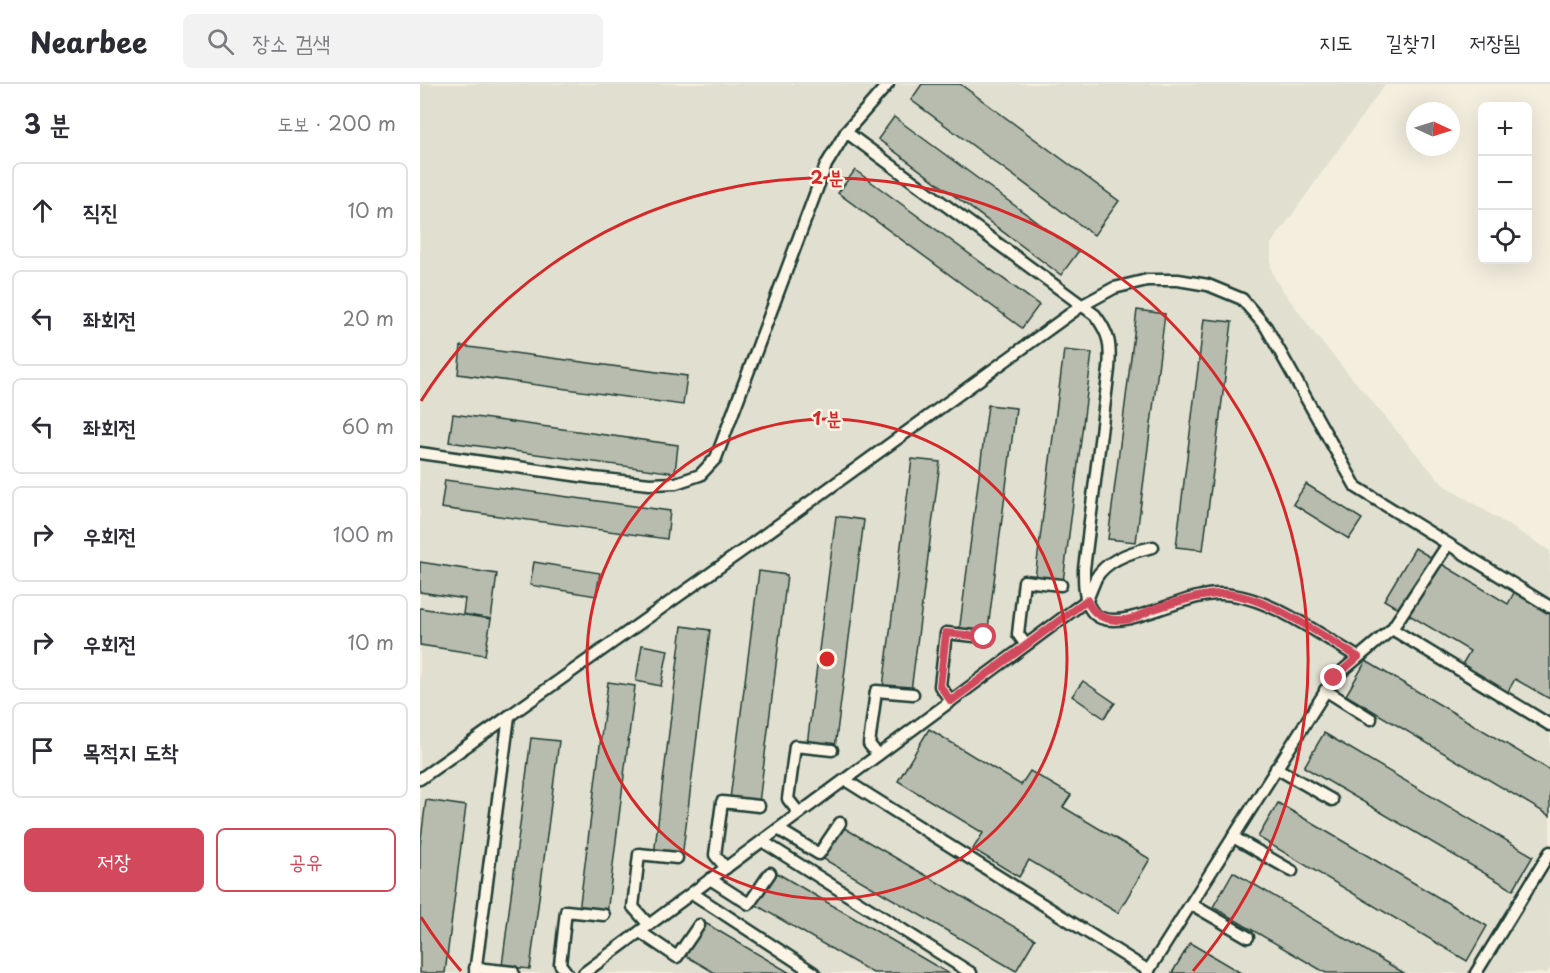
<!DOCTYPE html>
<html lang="ko">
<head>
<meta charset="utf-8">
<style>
	:root { --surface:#fff; --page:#f2f2f3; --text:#2b2b33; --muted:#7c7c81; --line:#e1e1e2; --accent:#d1495b }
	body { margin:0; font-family:"Playpen Sans","Poor Story",sans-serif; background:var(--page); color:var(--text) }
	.controls { position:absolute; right:18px; top:18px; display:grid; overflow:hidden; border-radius:9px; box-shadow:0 6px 24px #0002 }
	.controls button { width:54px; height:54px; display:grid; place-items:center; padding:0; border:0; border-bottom:2px solid var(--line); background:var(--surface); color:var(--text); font:30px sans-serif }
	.compass { position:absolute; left:986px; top:18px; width:54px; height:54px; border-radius:50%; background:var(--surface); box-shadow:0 6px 24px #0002; rotate:94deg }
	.stop { position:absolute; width:18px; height:18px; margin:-14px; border:4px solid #d1495b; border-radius:50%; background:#fff }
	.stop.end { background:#d1495b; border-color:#fff; box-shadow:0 2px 6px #0008 }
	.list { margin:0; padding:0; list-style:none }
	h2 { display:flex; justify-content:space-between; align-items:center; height:78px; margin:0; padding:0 24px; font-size:26px }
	h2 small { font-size:20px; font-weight:400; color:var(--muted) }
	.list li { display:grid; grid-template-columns:39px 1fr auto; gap:18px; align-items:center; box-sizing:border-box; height:96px; margin:0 12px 12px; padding:0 12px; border:2px solid var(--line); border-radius:9px }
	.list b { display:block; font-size:22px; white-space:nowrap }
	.list em { font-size:20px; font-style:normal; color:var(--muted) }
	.actions { display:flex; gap:12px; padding:18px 24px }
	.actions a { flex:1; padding:14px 0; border:2px solid var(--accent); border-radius:9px; text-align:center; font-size:21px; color:var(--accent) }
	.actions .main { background:var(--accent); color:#fff }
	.icon { flex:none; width:33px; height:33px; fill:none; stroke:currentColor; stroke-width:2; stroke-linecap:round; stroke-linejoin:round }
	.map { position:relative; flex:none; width:1130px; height:889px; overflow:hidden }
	header { display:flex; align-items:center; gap:36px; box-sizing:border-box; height:84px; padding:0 30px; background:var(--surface); border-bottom:2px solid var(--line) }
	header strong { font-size:28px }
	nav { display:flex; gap:33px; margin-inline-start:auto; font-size:21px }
	.search { width:420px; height:54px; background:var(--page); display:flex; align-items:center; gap:15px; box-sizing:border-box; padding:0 21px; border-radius:9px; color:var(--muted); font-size:22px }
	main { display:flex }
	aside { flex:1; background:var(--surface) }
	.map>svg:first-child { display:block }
</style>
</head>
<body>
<header>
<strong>Nearbee</strong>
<div class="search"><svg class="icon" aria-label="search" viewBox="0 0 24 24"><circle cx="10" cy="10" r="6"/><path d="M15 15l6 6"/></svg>장소 검색</div>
<nav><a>지도</a><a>길찾기</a><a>저장됨</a></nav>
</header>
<main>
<aside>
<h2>3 분<small>도보 · 200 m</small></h2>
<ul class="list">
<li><svg class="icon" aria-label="ahead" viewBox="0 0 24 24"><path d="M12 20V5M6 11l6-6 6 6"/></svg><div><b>직진</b></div><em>10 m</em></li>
<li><svg class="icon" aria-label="left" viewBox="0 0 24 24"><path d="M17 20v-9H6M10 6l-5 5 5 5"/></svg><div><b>좌회전</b></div><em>20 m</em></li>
<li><svg class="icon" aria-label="left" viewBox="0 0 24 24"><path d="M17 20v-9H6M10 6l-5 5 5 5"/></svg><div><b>좌회전</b></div><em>60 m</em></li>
<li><svg class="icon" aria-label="right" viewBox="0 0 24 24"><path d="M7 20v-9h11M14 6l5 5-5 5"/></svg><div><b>우회전</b></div><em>100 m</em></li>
<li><svg class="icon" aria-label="right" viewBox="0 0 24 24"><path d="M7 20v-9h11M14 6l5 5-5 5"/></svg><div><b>우회전</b></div><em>10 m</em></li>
<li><svg class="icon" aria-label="arrive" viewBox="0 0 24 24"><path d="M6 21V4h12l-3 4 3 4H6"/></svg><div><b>목적지 도착</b></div></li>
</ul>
<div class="actions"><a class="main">저장</a><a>공유</a></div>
</aside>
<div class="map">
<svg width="1130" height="889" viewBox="0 0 1130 889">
	<rect width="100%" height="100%" fill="#f3eede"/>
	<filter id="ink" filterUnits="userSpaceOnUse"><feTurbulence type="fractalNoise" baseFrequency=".0167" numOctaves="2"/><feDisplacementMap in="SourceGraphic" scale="12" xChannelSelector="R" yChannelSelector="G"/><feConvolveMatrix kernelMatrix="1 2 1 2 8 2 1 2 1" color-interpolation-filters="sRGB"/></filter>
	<g filter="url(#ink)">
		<polygon fill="#e1dfd0" points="0,0 965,0 851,160 851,185 856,197 898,254 1022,400 1130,467 1130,885 1127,889 0,889"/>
		<g fill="#b8bcae" stroke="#1f3d34" stroke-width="1.5">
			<polygon points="502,0 540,0 699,117 674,151 491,16"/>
			<polygon points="474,33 658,168 641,191 458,55"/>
			<polygon points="435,86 619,221 602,244 418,109"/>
			<polygon points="717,226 745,230 716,458 688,455"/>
			<polygon points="784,235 812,238 783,466 756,463"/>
			<polygon points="41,262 267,292 263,321 38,290"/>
			<polygon points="644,266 672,269 643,498 615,494"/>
			<polygon points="568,321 596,324 567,553 539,549"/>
			<polygon points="33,330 258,361 255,389 29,358"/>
			<polygon points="492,375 520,378 491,607 463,603"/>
			<polygon points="25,396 250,427 247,455 21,424"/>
			<polygon points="886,400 942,435 929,455 873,420"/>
			<polygon points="416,432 444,436 415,664 387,661"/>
			<polygon points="995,464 1088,520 1096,505 1130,525 1130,615 1095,595 1086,611 1040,584 1050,567 964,516"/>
			<polygon points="0,478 77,490 71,535 43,530 45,515 0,508"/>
			<polygon points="114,478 180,489 176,512 110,501"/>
			<polygon points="339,487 367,491 339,719 310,715"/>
			<polygon points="0,524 71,535 65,571 0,561"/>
			<polygon points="262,542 290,546 262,774 234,771"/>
			<polygon points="222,561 248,566 241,602 216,597"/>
			<polygon points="946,577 1130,686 1130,732 926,611"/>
			<polygon points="663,597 695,619 684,634 652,612"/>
			<polygon points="188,598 215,602 187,830 159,827"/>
			<polygon points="509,645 601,701 610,687 651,711 643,723 730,775 698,829 609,776 599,793 553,765 563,749 478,697"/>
			<polygon points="904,649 1113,772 1093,806 884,683"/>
			<polygon points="111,654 139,657 110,885 82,882"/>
			<polygon points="6,716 46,722 25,889 0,889 0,762"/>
			<polygon points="858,719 1067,842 1047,877 838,753"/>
			<polygon points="414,738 615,855 596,887 395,770"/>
			<polygon points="350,785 528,889 453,889 331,818"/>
			<polygon points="813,788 984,889 906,889 793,823"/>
			<polygon points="280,836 370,889 295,889 261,869"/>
			<polygon points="770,859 821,889 752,889"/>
		</g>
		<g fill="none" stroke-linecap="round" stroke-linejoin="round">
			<g stroke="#1f3d34" stroke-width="15">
				<g id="lane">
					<path d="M 426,48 L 675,231 C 690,251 691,261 689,285 L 664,485 C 664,500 663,527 681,534 C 711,545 765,508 802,510 C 849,512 898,550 938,573"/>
					<polyline points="0,369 174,394 230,400 256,399 280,391 296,374 406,81 426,48 468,0"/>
					<polyline points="972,545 1130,641"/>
					<polyline points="606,561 598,550 604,497 641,501"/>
					<polyline points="905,606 951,635"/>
					<polyline points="531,617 520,602 526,549 564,553"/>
					<polyline points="458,671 449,660 456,607 493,610"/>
					<polyline points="856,684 912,716"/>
					<polyline points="0,695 329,462 661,222 694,204 727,196 758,196 788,201 822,215 846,243 936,403 1130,523"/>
					<polyline points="425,696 729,887"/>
					<polyline points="379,729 368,715 375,662 412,666"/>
					<polyline points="358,745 399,770 420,739"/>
					<polyline points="813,753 872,787"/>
					<polyline points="342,757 551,889"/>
					<polyline points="306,784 295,771 302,718 339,722"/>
					<polyline points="290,795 329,820 350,789"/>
					<polyline points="272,809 394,889"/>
					<polyline points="771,820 828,853"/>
					<polyline points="229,841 213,823 219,770 257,774"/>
					<polyline points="220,848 257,873 279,841"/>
					<polyline points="55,884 93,888"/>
					<polyline points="55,889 89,632"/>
					<polyline points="147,889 140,880 146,827 184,831"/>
					<path d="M 164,889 L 667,516 C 670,509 673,501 676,494 C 687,475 714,467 733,463"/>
					<polyline points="727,889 914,594 972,545 1028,460"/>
					<polyline points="1056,889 1130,768"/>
				</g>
			</g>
			<use href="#lane" stroke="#fcf5e5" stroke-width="10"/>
		</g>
	</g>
	<g fill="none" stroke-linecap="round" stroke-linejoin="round" filter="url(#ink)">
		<path stroke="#d1495b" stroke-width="8" d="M 564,553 L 526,549 L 520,602 L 531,617 L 667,516 C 673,532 687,537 704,536 C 714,536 725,528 734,525 C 755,518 775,512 797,510 C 837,505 904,553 938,573 L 914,594"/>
	</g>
	<g fill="none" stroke="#d62828" stroke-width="3">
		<circle cx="407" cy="575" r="240"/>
		<path d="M41 887A481 481 0 0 1 1 833M1 317A481 481 0 1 1 773 887"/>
	</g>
	<circle cx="407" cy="575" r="9" fill="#d62828" stroke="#fcf5e5" stroke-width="3"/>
	<g font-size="18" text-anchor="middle" font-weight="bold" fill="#d62828" stroke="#fcf5e5" stroke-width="5" stroke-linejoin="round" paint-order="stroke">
		<text x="407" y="100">2 분</text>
		<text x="407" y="341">1 분</text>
	</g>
</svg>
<div class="controls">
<button>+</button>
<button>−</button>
<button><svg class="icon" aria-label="locate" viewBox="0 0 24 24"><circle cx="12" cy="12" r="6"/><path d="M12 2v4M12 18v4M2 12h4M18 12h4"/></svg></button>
</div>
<svg class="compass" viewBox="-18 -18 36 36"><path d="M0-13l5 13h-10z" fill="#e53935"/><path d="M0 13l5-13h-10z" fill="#7c7c81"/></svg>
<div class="stop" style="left:564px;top:553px"></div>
<div class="stop end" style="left:914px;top:594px"></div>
</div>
</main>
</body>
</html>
